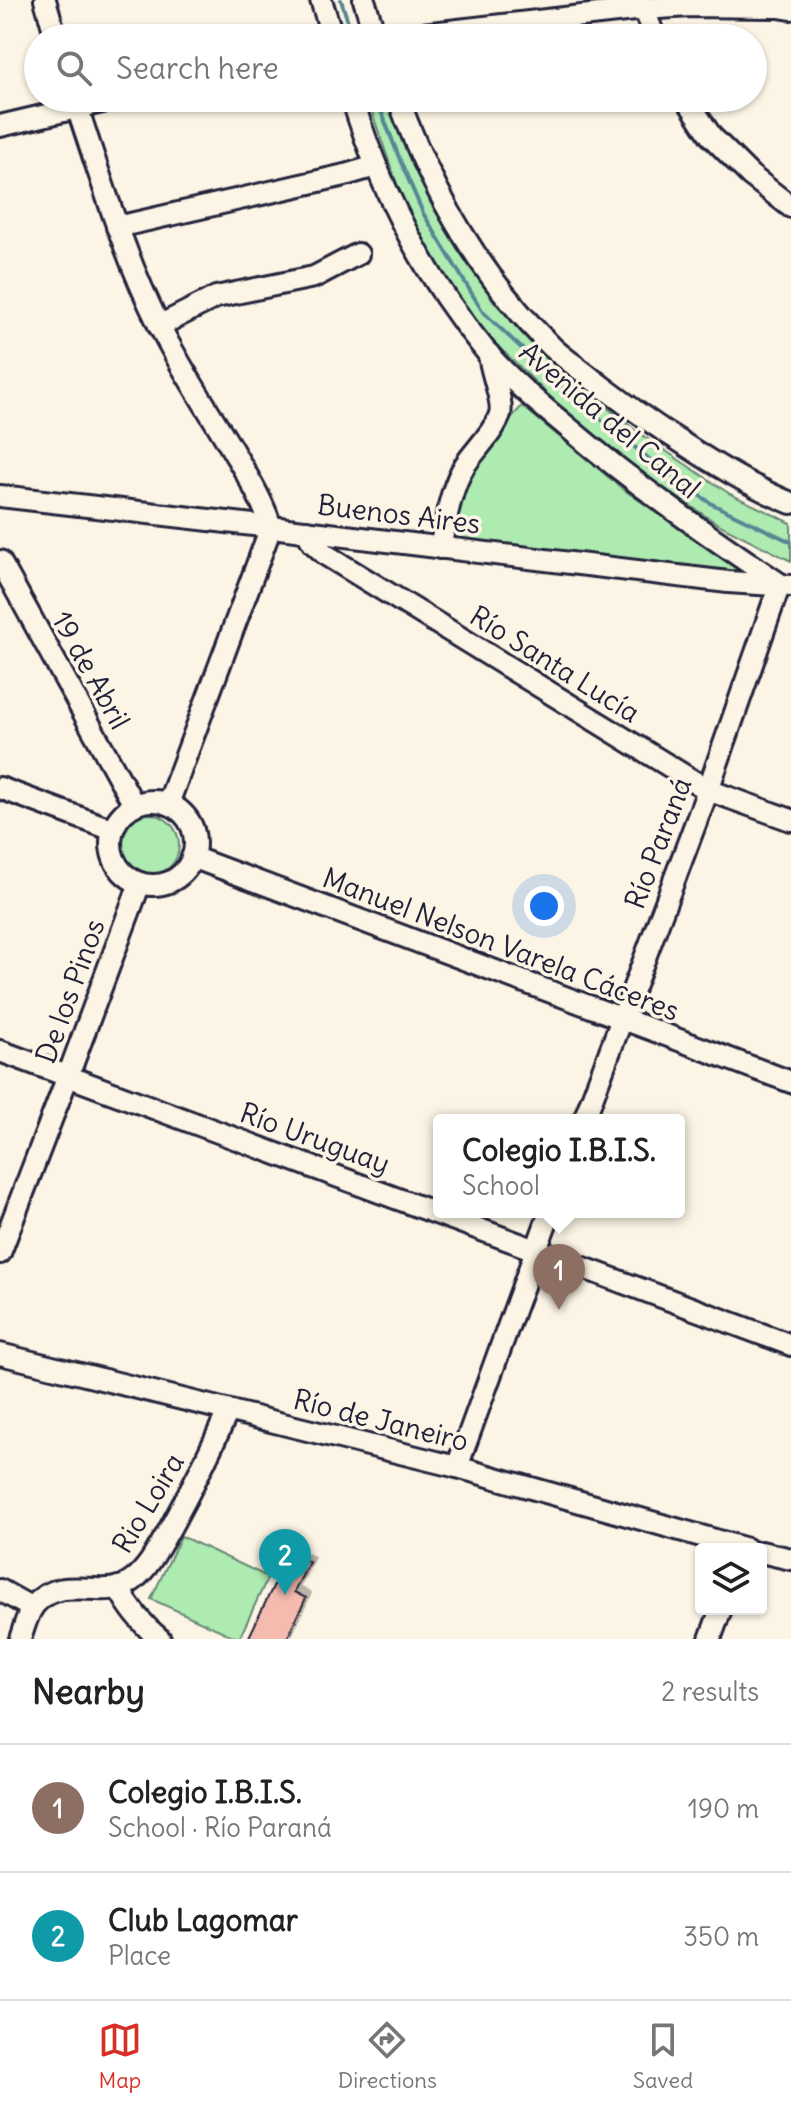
<!DOCTYPE html>
<html lang="en">
<head>
<meta charset="utf-8">
<style>
	:root { --surface:#fff; --page:#f2f2f2; --text:#222; --muted:#767676; --line:#e0e0e0; --accent:#d93025 }
	body { margin:0; font-family:Delius,sans-serif; background:var(--page); color:var(--text) }
	.controls { position:absolute; right:24px; bottom:24px; display:grid; overflow:hidden; border-radius:8px; box-shadow:0 2px 6px #0004 }
	.controls button { width:72px; height:72px; display:grid; place-items:center; padding:0; border:0; border-bottom:2px solid var(--line); background:var(--surface); color:var(--text); font:40px sans-serif }
	.you { position:absolute; left:544px; top:906px; width:28px; height:28px; margin:-20px; border:6px solid #fff; border-radius:50%; background:#1a73e8; box-shadow:0 0 0 12px #1a73e833 }
	.badge { display:grid; place-items:center; width:52px; height:52px; border-radius:50%; background:var(--accent); color:#fff; font-size:26px; font-weight:700 }
	.pin { position:absolute; translate:-50% -66px; filter:drop-shadow(0 2px 4px #0008) }
	.pin::after { content:''; position:absolute; top:42px; width:28px; height:24px; background:inherit; clip-path:polygon(0 0,100% 0,50% 100%) }
	.popup { position:absolute; left:433px; top:1114px; width:252px; height:104px; box-sizing:border-box; display:grid; place-content:center; border-radius:8px; background:var(--surface); filter:drop-shadow(0 2px 6px #0005); font-size:26px; white-space:nowrap; color:var(--muted) }
	.popup b { font-size:30px; color:var(--text) }
	.popup::after { content:''; position:absolute; left:50%; top:100%; margin-left:-16px; border:16px solid transparent; border-top-color:var(--surface) }
	.list { margin:0; padding:0; list-style:none }
	h2 { display:flex; justify-content:space-between; align-items:center; height:104px; margin:0; padding:0 32px; font-size:34px }
	h2 small { font-size:26px; font-weight:400; color:var(--muted) }
	.list li { display:grid; grid-template-columns:52px 1fr auto; gap:24px; align-items:center; box-sizing:border-box; height:128px; padding:0 32px; border-top:2px solid var(--line) }
	.list b { display:block; font-size:30px; white-space:nowrap }
	.list p { margin:0; font-size:26px; white-space:nowrap; color:var(--muted) }
	.list em { font-size:26px; font-style:normal; color:var(--muted) }
	.icon { flex:none; width:44px; height:44px; fill:none; stroke:currentColor; stroke-width:2; stroke-linecap:round; stroke-linejoin:round }
	.map { position:relative; flex:none; width:791px; height:1639px; overflow:hidden }
	.search { position:absolute; background:var(--surface); box-shadow:0 2px 6px #0004; left:24px; right:24px; top:24px; height:88px; display:flex; align-items:center; gap:20px; box-sizing:border-box; padding:0 28px; border-radius:44px; color:var(--muted); font-size:30px }
	.sheet { height:360px; background:var(--surface) }
	nav { display:flex; justify-content:space-around; align-items:center; box-sizing:border-box; height:112px; border-top:2px solid var(--line); background:var(--surface); font-size:22px; color:var(--muted) }
	nav a { display:grid; justify-items:center; gap:4px }
	nav .on { color:var(--accent) }
	.map>svg:first-child { display:block }
</style>
</head>
<body>
<div class="map">
<svg width="791" height="1639" viewBox="0 0 791 1639">
	<defs>
		<filter id="shadow"><feDropShadow dx="5" dy="-5" stdDeviation="0" flood-color="#0004"/></filter>
	</defs>
	<rect width="100%" height="100%" fill="#fcf5e5"/>
	<filter id="ink" filterUnits="userSpaceOnUse"><feTurbulence type="fractalNoise" baseFrequency=".0125" numOctaves="2"/><feDisplacementMap in="SourceGraphic" scale="16" xChannelSelector="R" yChannelSelector="G"/><feConvolveMatrix kernelMatrix="1 2 1 2 8 2 1 2 1" color-interpolation-filters="sRGB"/></filter>
	<g filter="url(#ink)">
		<g fill="#adebb1" stroke="#688676" stroke-width="2">
			<polygon points="367,98 385,98 431,204 495,303 561,370 636,431 730,494 791,523 791,561 718,524 648,478 556,402 476,325 408,216"/>
			<polygon points="522,406 624,490 743,572 447,537 466,468"/>
			<circle cx="148" cy="845" r="31"/>
			<polygon points="181,1536 268,1577 239,1639 151,1599"/>
		</g>
		<g fill="none" stroke-linecap="round" stroke-linejoin="round">
			<g stroke="#568794" stroke-width="4">
				<polyline points="341,0 350,28"/>
				<polyline points="376,98 400,160 423,213 483,312 568,392 660,468 712,504 791,542"/>
			</g>
		</g>
		<polygon fill="#f5bbaf" stroke="#22223b" stroke-width="2" filter="url(#shadow)" points="289,1553 309,1562 294,1592 306,1598 287,1639 248,1639"/>
		<g fill="none" stroke-linecap="round" stroke-linejoin="round">
			<g stroke="#22223b" stroke-width="26">
				<g id="minor">
					<polyline points="45,0 56,38"/>
					<polyline points="321,0 333,38"/>
					<polyline points="364,0 376,38"/>
					<polyline points="640,0 655,38"/>
					<polyline points="387,38 643,9 690,6 779,7 791,9"/>
					<path d="M 74,98 C 100,175 123,253 159,325 C 180,367 206,406 230,446 C 245,472 262,498 271,527 L 168,804"/>
					<path d="M 352,98 C 380,189 424,276 485,350 C 508,378 537,402 565,425 C 633,483 706,534 780,584"/>
					<path d="M 398,98 C 432,192 480,277 553,348 C 565,359 579,368 591,378 C 619,399 646,420 675,438 C 712,463 749,486 791,503"/>
					<polyline points="686,98 711,136 750,175 791,207"/>
					<polyline points="0,126 119,98"/>
					<polyline points="117,227 345,175 376,166"/>
					<polyline points="159,326 216,297 314,277 358,254"/>
					<polyline points="0,496 271,527 728,582 791,586"/>
					<polyline points="306,531 313,543 326,555 708,790 791,820"/>
					<path d="M 440,548 C 446,521 450,489 465,465 C 475,450 495,431 500,414 C 504,401 490,371 489,354"/>
					<polyline points="0,561 134,805"/>
					<polyline points="0,788 113,830"/>
					<circle cx="153" cy="843" r="42"/>
					<polyline points="192,857 791,1082"/>
					<polyline points="0,1051 791,1345"/>
					<polyline points="584,1120 708,790 780,584"/>
					<polyline points="0,1253 68,1076 140,883"/>
					<polyline points="0,1354 457,1467 747,1549"/>
					<polyline points="457,1467 550,1212"/>
					<polyline points="761,1552 791,1559"/>
					<path d="M 118,1587 C 129,1608 141,1624 160,1639"/>
					<polyline points="0,1590 32,1608"/>
					<path d="M 20,1639 C 24,1628 27,1614 34,1605 C 62,1572 105,1602 132,1581 C 148,1569 158,1549 168,1532 C 190,1492 210,1452 228,1411"/>
					<polyline points="710,1639 721,1609"/>
				</g>
			</g>
			<use href="#minor" stroke="#fcf5e5" stroke-width="20"/>
		</g>
	</g>
	<g text-anchor="middle" stroke-width="7" stroke-linejoin="round" paint-order="stroke">
		<g font-size="28" fill="#22223b" stroke="#fcf5e5">
			<text transform="translate(610 420) rotate(40)" y="10">Avenida del Canal</text>
			<text transform="translate(399 514) rotate(7)" y="10">Buenos Aires</text>
			<text transform="translate(555 664) rotate(32)" y="10">Río Santa Lucía</text>
			<text transform="translate(91 670) rotate(61)" y="10">19 de Abril</text>
			<text transform="translate(658 843) rotate(-69)" y="10">Río Paraná</text>
			<text transform="translate(501 944) rotate(21)" y="10">Manuel Nelson Varela Cáceres</text>
			<text transform="translate(70 991) rotate(-70)" y="10">De los Pinos</text>
			<text transform="translate(315 1138) rotate(20)" y="10">Río Uruguay</text>
			<text transform="translate(381 1420) rotate(14)" y="10">Río de Janeiro</text>
			<text transform="translate(148 1503) rotate(-59)" y="10">Rio Loira</text>
		</g>
	</g>
</svg>
<div class="controls">
<button><svg class="icon" aria-label="layers" viewBox="0 0 24 24"><path d="M12 4l9 5-9 5-9-5zM3 14l9 5 9-5"/></svg></button>
</div>
<div class="you"></div>
<div class="pin badge" style="left:559px;top:1310px;background:#8d6e63">1</div>
<div class="popup"><b>Colegio I.B.I.S.</b>School</div>
<div class="pin badge" style="left:285px;top:1595px;background:#0f9aa8">2</div>
<div class="search"><svg class="icon" aria-label="search" viewBox="0 0 24 24"><circle cx="10" cy="10" r="6"/><path d="M15 15l6 6"/></svg>Search here</div>
</div>
<section class="sheet">
<h2>Nearby<small>2 results</small></h2>
<ul class="list">
<li><span class="badge" style="background:#8d6e63">1</span><div><b>Colegio I.B.I.S.</b><p>School · Río Paraná</p></div><em>190 m</em></li>
<li><span class="badge" style="background:#0f9aa8">2</span><div><b>Club Lagomar</b><p>Place</p></div><em>350 m</em></li>
</ul>
</section>
<nav>
<a class="on"><svg class="icon" aria-label="map" viewBox="0 0 24 24"><path d="M3 6l6-2 6 2 6-2v14l-6 2-6-2-6 2zM9 4v14M15 6v14"/></svg>Map</a>
<a><svg class="icon" aria-label="directions" viewBox="0 0 24 24"><path d="M12 3l9 9-9 9-9-9zM9 14v-3h6M13 9l2 2-2 2"/></svg>Directions</a>
<a><svg class="icon" aria-label="saved" viewBox="0 0 24 24"><path d="M7 4h10v16l-5-4-5 4z"/></svg>Saved</a>
</nav>
</body>
</html>
